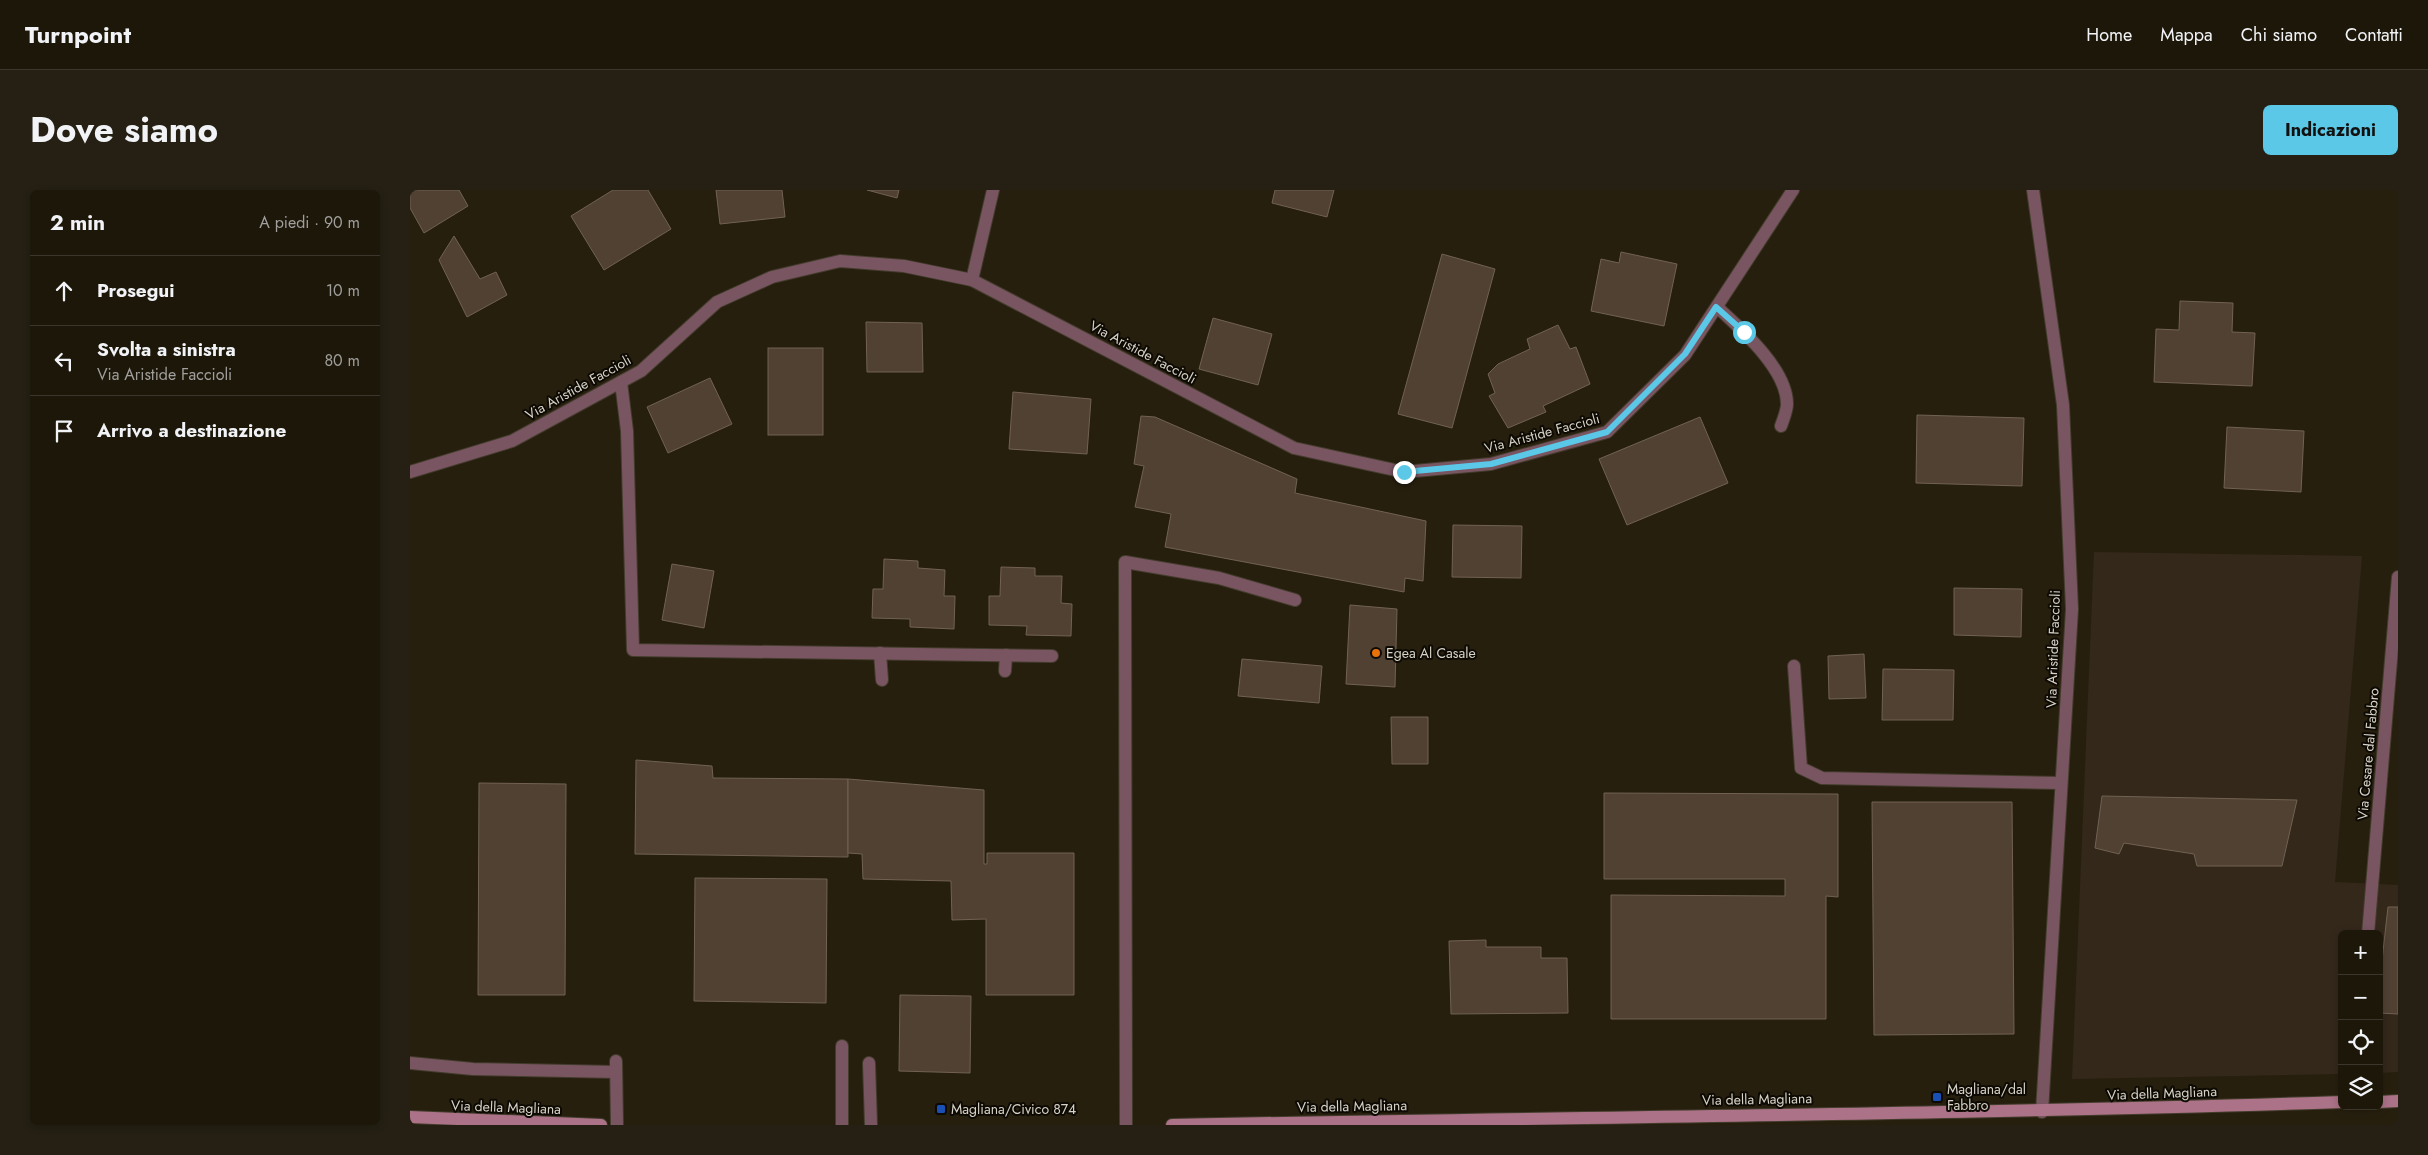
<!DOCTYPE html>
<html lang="it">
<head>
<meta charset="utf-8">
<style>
	:root { --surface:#1d170a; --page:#252013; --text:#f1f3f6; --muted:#a09f9c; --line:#3b362b; --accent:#5ac8e6 }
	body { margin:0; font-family:Jost,sans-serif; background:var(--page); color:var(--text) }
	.controls { position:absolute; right:15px; bottom:15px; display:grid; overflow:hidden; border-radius:8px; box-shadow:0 2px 8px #0003 }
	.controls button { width:45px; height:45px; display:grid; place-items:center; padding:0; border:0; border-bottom:1px solid var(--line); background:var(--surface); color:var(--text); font:25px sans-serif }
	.stop { position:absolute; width:15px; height:15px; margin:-11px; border:4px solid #5ac8e6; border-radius:50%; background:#fff }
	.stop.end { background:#5ac8e6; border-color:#fff; box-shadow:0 1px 5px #0008 }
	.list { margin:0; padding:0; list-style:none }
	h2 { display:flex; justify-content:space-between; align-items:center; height:65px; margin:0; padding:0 20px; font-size:21px }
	h2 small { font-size:16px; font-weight:400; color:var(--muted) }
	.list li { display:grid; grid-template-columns:32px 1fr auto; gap:15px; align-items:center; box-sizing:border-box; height:70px; padding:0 20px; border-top:1px solid var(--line) }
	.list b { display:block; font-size:19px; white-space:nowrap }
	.list p { margin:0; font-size:16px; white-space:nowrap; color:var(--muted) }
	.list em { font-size:16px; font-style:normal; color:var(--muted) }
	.icon { flex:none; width:28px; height:28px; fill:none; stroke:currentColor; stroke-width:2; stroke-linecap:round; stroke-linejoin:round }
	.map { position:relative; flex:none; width:1988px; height:935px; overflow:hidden; border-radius:8px }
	header { display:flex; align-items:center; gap:30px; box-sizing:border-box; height:70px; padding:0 25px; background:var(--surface); border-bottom:1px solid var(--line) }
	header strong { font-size:24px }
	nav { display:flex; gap:28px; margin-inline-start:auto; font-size:18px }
	.intro { display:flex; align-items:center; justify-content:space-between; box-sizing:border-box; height:120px; padding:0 30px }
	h1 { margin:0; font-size:35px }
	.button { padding:12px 22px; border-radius:8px; background:var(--accent); color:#111; font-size:18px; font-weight:700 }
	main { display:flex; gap:30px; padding:0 30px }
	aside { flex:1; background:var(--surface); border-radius:8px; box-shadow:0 2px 8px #0003 }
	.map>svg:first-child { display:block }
</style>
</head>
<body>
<header>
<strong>Turnpoint</strong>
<nav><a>Home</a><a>Mappa</a><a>Chi siamo</a><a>Contatti</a></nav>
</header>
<div class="intro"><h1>Dove siamo</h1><a class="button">Indicazioni</a></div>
<main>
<aside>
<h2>2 min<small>A piedi · 90 m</small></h2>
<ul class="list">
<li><svg class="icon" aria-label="ahead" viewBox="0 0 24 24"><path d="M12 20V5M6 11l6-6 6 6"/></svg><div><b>Prosegui</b></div><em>10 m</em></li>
<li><svg class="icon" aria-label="left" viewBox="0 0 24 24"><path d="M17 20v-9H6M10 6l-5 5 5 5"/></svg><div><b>Svolta a sinistra</b><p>Via Aristide Faccioli</p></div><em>80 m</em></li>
<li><svg class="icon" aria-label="arrive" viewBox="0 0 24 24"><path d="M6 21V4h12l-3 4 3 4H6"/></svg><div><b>Arrivo a destinazione</b></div></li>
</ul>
</aside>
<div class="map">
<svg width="1988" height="935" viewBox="0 0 1988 935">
	<rect width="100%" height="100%" fill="#271f0e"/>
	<polygon fill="#34281b" points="1684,362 1952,366 1925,692 1988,695 1988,882 1969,883 1969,744 1932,744 1932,884 1662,889"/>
	<g fill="#504133" stroke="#716252">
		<polygon points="0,0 49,0 58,16 14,43 0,18"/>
		<polygon points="203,0 238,0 261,39 194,80 161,26"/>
		<polygon points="306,0 372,0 375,27 310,34"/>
		<polygon points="457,0 489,0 487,8"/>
		<polygon points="865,0 924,0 917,27 862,13"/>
		<polygon points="44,46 70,89 86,82 97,105 57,127 29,70"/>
		<polygon points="1211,62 1267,74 1254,136 1181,121 1191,69 1209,73"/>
		<polygon points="1032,64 1085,79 1042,238 988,224"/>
		<polygon points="1770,111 1823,113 1822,142 1845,143 1842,196 1744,192 1746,139 1769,140"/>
		<polygon points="803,128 862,144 848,195 789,179"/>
		<polygon points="456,132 512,133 513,182 457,182"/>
		<polygon points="1148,135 1160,159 1166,157 1180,194 1133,216 1136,222 1098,238 1079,206 1085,203 1078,184 1088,174 1120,159 1117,149"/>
		<rect x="358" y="158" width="55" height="87"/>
		<polygon points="300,188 322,234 258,263 237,217"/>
		<polygon points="603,202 681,209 677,264 599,259"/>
		<polygon points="1507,225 1614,228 1612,296 1506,293"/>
		<polygon points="731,226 745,227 887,289 885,303 1016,331 1013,391 995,388 994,402 755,357 761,324 725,317 734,276 724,274"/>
		<polygon points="1290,227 1318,293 1217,335 1189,269"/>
		<polygon points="1817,237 1894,241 1891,302 1814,298"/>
		<polygon points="1043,335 1112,336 1111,388 1042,387"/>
		<polygon points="474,369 508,371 508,378 535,380 534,406 545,406 544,439 500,437 500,429 462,428 463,399 473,399"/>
		<polygon points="262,374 304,381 294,438 252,430"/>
		<polygon points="591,377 625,378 625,386 652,386 651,413 662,414 661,446 616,445 617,436 579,435 579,406 590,406"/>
		<polygon points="1544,398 1612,399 1611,447 1544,445"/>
		<polygon points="940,415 987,419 985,497 936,494"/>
		<polygon points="1454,464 1456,508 1419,509 1418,466"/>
		<polygon points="832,469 912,476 909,513 828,506"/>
		<polygon points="1473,479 1544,480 1543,530 1472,530"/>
		<polygon points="981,527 1018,527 1018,574 982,574"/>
		<polygon points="226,570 302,576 303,588 438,589 438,667 225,664"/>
		<polygon points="438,589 574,600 574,674 577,674 577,663 664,663 664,805 576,805 576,729 542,730 541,691 453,689 452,664 438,663"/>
		<polygon points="69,593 156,594 155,805 68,805"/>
		<polygon points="1194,603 1428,604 1428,707 1416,706 1416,829 1201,829 1201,705 1375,706 1375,689 1194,689"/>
		<polygon points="1692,606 1887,610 1872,676 1787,676 1784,664 1714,653 1709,664 1685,658"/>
		<polygon points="1462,612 1602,612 1604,844 1464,845"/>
		<polygon points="285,688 417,689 416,813 284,811"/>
		<polygon points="1978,717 1988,717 1988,824 1969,823 1969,797"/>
		<polygon points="1076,750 1076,757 1131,757 1131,768 1157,768 1158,823 1041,824 1039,751"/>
		<polygon points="490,805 561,806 560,883 489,881"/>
	</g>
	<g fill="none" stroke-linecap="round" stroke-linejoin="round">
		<g stroke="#433c2c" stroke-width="14">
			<g id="lane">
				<polyline points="562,90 583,0"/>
				<path d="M 1307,117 C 1331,139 1377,179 1377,214 C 1377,221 1373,230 1371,236"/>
				<polyline points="470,463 472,490"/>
				<polyline points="595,481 596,465"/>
				<polyline points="432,856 432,935"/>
				<polyline points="206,871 207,935"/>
				<polyline points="0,873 63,879 206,882"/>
				<polyline points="459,873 461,935"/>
			</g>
		</g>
		<g stroke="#433c2c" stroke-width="14">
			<g id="street">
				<polyline points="1623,0 1653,215 1662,419 1632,922"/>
				<polyline points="211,192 217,241 223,460 642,466"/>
				<polyline points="0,282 102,251 231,181 307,112 362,87 430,71 494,76 562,90 884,258 994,282 1081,274 1197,242 1275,165 1383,0"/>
				<polyline points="1384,476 1391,578 1412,588 1651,593"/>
				<polyline points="1958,744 1988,387"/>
				<polyline points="716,935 715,372 809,388 885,410"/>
			</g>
		</g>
		<g stroke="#433c2c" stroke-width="14">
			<g id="secondary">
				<polyline points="1969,912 1988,911"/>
				<polyline points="0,927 191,935"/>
				<path d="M 762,935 C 1152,927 1542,925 1932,912"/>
			</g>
		</g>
		<use href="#lane" stroke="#795562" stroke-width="12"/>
		<use href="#street" stroke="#795562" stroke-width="12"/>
		<use href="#secondary" stroke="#ac7288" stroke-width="12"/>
	</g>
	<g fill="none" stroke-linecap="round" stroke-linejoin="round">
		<polyline stroke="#5ac8e6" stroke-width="6" points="994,282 1081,274 1197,242 1275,164 1306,117 1334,142"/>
	</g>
	<circle fill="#e8710a" stroke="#0d0a04" stroke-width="2" cx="966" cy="463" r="5"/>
	<g fill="#1a4fb4" stroke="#0d0a04" stroke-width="2">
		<rect x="1522" y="902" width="10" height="10" rx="2.5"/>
		<rect x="526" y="914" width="10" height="10" rx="2.5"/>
	</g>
	<g text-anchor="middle" stroke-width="4" stroke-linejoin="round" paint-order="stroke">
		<g font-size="14" fill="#d7d2c7" stroke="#0d0a04">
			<text transform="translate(733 162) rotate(28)" y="5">Via Aristide Faccioli</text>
			<text transform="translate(168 197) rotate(-29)" y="5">Via Aristide Faccioli</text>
			<text transform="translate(1132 243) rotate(-15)" y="5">Via Aristide Faccioli</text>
			<text transform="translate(1643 459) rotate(-88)" y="5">Via Aristide Faccioli</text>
			<text transform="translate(1958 564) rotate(-85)" y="5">Via Cesare dal Fabbro</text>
			<text transform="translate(1752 903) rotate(-2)" y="5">Via della Magliana</text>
			<text transform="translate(1347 909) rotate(-1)" y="5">Via della Magliana</text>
			<text transform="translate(942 916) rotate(-1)" y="5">Via della Magliana</text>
			<text transform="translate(96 917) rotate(2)" y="5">Via della Magliana</text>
		</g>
		<g font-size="14" fill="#d7d2c7" stroke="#0d0a04" text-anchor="start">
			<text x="976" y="468">Egea Al Casale</text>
			<text x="1537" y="904">Magliana/dal<tspan x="1537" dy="16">Fabbro</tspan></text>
			<text x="541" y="924">Magliana/Civico 874</text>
		</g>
	</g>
</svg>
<div class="controls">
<button>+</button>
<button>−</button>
<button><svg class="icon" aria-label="locate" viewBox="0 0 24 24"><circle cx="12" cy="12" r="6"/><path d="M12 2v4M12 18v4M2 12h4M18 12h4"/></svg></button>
<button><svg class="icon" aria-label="layers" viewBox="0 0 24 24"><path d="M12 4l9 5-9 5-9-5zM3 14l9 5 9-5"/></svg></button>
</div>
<div class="stop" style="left:1334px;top:142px"></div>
<div class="stop end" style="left:994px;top:282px"></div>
</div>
</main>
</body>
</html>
